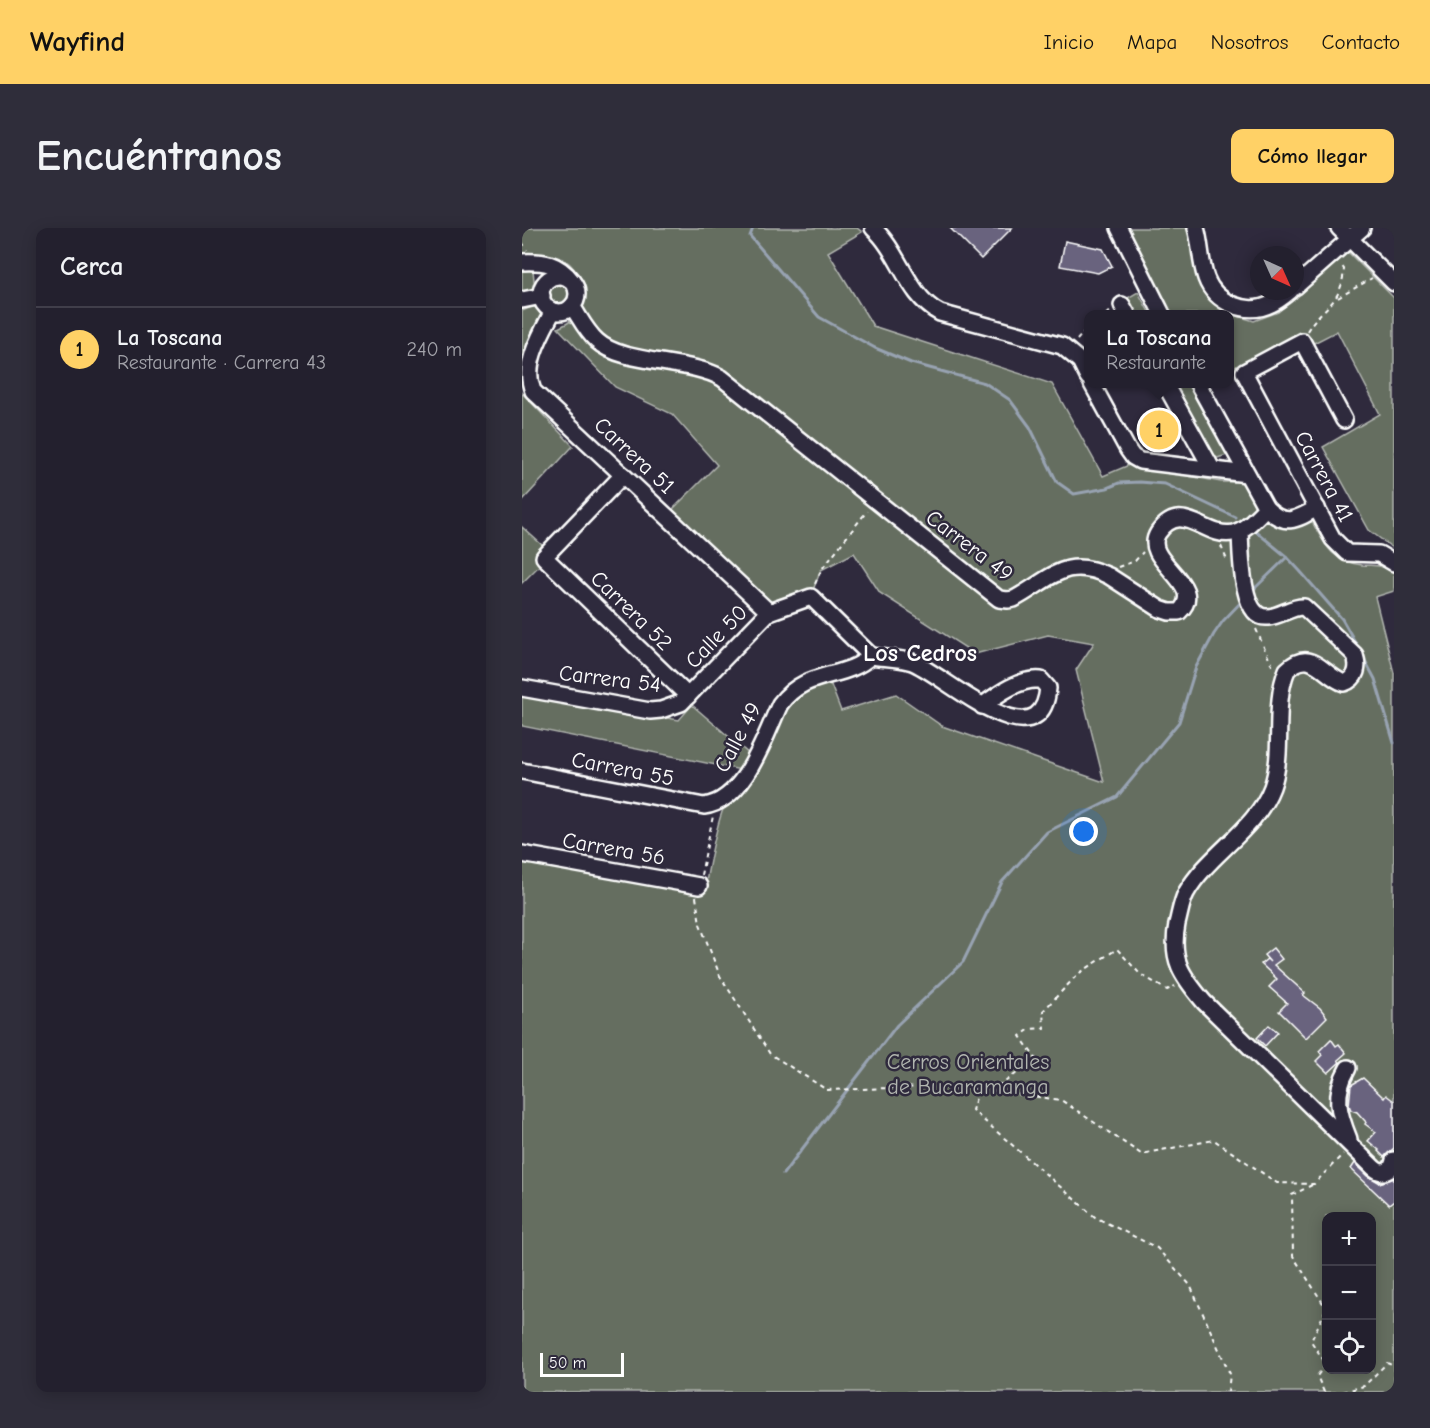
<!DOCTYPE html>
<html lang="es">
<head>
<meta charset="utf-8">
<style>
	:root { --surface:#23202e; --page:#2f2d3a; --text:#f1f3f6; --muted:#a3a3aa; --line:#403e4a; --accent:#ffd166 }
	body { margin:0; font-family:"Comic Neue",sans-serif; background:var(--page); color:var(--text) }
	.controls { position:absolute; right:18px; bottom:18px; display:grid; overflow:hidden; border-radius:12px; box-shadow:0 3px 15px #0003 }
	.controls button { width:54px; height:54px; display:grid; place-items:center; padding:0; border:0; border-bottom:2px solid var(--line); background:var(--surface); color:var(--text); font:30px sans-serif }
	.compass { position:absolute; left:728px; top:18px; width:54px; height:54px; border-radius:50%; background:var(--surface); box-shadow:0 3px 15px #0003; rotate:135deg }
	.scale { position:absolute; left:18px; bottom:15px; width:84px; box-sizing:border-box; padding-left:6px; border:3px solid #fff; border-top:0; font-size:16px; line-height:21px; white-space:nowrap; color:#fff; -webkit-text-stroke:4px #2f2a3d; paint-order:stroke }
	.you { position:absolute; left:562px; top:604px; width:21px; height:21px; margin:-15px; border:4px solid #fff; border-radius:50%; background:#1a73e8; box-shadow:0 0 0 9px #1a73e833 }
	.badge { display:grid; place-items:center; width:39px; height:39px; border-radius:50%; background:var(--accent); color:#111; font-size:20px; font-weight:700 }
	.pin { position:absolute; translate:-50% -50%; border:3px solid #fff; box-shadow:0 2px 6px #0006 }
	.popup { position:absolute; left:562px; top:82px; width:150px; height:78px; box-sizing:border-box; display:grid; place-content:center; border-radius:12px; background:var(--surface); filter:drop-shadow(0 2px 4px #0005); font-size:20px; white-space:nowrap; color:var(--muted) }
	.popup b { font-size:22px; color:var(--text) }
	.popup::after { content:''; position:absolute; left:50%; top:100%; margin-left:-12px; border:12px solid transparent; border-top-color:var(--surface) }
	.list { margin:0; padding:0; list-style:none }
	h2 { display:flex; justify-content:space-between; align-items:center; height:78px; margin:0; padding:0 24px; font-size:26px }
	h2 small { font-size:20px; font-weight:400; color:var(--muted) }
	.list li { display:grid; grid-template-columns:39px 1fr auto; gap:18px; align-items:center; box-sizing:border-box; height:84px; padding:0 24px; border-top:2px solid var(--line) }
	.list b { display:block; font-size:22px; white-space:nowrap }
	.list p { margin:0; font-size:20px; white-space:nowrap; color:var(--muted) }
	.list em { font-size:20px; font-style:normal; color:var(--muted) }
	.icon { flex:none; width:33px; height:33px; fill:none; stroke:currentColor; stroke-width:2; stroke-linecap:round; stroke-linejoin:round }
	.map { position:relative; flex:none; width:872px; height:1164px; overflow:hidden; border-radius:12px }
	header { display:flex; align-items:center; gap:36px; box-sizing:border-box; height:84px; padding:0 30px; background:var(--accent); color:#111 }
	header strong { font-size:28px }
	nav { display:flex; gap:33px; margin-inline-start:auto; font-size:21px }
	.intro { display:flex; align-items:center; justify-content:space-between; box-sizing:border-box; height:144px; padding:0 36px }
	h1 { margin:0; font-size:42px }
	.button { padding:15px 27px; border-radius:12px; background:var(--accent); color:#111; font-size:21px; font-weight:700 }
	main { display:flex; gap:36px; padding:0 36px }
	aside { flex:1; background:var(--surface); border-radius:12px; box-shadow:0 3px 15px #0003 }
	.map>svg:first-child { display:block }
</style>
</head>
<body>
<header>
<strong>Wayfind</strong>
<nav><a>Inicio</a><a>Mapa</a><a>Nosotros</a><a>Contacto</a></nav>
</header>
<div class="intro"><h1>Encuéntranos</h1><a class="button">Cómo llegar</a></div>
<main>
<aside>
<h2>Cerca<small></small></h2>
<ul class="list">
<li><span class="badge">1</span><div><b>La Toscana</b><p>Restaurante · Carrera 43</p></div><em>240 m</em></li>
</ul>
</aside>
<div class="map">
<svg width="872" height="1164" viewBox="0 0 872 1164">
	<rect width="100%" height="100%" fill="#2f2a3d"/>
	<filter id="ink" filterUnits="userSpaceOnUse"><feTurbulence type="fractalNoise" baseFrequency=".0167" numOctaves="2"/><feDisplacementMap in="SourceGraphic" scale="12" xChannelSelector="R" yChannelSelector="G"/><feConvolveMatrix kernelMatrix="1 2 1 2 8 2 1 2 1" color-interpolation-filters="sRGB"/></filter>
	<g filter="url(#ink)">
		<g fill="#656e61" stroke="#b2b6b0" stroke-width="1.5" fill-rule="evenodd">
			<path d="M 0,0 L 335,0 L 340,4 L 306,24 L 351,98 L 530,156 L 581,248 L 607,237 L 699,254 L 723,254 C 739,283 750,318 789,292 C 803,317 809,333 840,337 C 857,338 857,336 872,345 L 872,363 L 853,369 L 872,445 L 872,1164 L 0,1164 L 0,632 L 182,665 C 187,639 191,610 200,584 C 203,574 222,560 229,549 C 256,509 255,470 307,452 L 319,483 L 374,466 L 420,498 L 582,554 L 554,442 L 572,415 L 526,407 L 453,426 L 358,365 L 332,325 L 299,342 L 291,362 L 247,376 L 149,283 L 195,237 L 150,186 L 93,159 L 36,100 C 45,96 54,91 59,83 C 68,66 55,36 38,30 C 26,25 13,26 0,27 ZM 804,988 L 850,988 L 850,1142 L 804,1142 Z"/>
			<polygon points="600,0 665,0 672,22 677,53 687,69 706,85 732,93 756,84 826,24 872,70 872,321 847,302 801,219 858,186 815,103 790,116 783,105 709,146 708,142 708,86 646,86"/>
			<polygon points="0,42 11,42 13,62 0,65"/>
			<circle cx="37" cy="67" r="12"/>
			<polygon points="616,64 628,86 613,86 604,71"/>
			<polygon points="12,78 21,88 0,139 0,83"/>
			<polygon points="651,156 666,156 705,227 692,231"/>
			<polygon points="0,165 51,218 0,273"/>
			<polygon points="0,299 20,317 17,338 0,355"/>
			<polygon points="0,466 157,492 170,477 228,527 219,542 0,498"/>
		</g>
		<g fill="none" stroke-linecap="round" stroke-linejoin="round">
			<g stroke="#98a3b2" stroke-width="3">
				<polyline points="231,0 228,8 297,89 353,120 389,135 463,155 488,172 508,199 535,254 552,266 585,260 597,255 617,254 643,256 713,289"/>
				<polyline points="731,301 765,329 778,343 820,391 837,421"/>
				<polyline points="730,363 765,329"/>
				<polyline points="840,427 853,451 872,515"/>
				<polyline points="261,946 375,797 441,734 480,654 525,604 595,569 657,494 674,439 692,406 701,393 721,372"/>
			</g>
		</g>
		<g fill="#69637e" stroke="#fff" stroke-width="1.5">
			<polygon points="428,0 490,0 459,31"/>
			<polygon points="543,13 581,21 590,38 576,45 538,38"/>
			<polygon points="751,720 760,731 752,737 783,765 781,767 798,780 805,789 784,810 757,783 765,775 747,759 755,751 739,736 745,731 748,734 742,727"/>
			<polygon points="747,797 756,804 743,818 735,810"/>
			<polygon points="809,811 814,818 817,816 824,825 816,832 818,834 806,845 794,833 800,827 797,823"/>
			<polygon points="841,850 862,870 864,867 872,873 872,920 862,929 856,923 857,922 846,913 854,904 843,896 844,894 835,884 829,882 827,877 829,857"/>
			<polygon points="833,935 846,948 858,955 872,950 872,973 867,977 829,941"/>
		</g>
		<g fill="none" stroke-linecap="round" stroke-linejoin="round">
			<g stroke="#fff" stroke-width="20">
				<g id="minor">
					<path d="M 351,0 C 378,24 385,68 418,85 L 540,118 L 558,133 L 566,149"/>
					<polyline points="597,0 640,86"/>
					<path d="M 674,0 C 679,16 678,34 684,50 C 693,75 725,88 749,76 C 756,73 762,68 768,63"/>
					<polyline points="817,0 872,55"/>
					<path d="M 0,34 C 22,33 36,35 50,53"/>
					<circle cx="37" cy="66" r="18"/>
					<polyline points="773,59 840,0"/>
					<polyline points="0,72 20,68"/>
					<polyline points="600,77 605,86"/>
					<path d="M 50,78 C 58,90 64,103 75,113 C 101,137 166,131 200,150 L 477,371 L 486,372 L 492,371 C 529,351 543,327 587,348 L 638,381 L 647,384 L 657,384 C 687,356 618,333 636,305 C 660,270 683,311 711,305 C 724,302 734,289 744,280"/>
					<path d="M 31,83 C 19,106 0,137 11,163 L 247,384"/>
					<polyline points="570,156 606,222 611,229 618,233 725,246"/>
					<polyline points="643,156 690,241"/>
					<path d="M 676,156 L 744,280 C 763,299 774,292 795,280"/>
					<polyline points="822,192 780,113 722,144 811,311 825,325 857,326 872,335"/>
					<polyline points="101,247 22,329 166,468"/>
					<path d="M 718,303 C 719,321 718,392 746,389 C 759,388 770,378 782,379 L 833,427 C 837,439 835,451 822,455 C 801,448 790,418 765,442 C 750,478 763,522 750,559 C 734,602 686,626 664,665 C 659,675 658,685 655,696 C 648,732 660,748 682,774 L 852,940 C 861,948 870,943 872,932"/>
					<path d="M 349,428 C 362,430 378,430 390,434 C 419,444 519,539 526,460 L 519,452 C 498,450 476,466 460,478"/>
					<polyline points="0,460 128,483 139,482 159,475 247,384 289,369 349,428"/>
					<path d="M 0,543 L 182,578 C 223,573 243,508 258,476 C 285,440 322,453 349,428"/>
					<polyline points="0,626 177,658"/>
					<path d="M 826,840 C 811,866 816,884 827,911"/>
				</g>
			</g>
			<g stroke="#fff" stroke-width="2" stroke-dasharray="4.5 4.5" stroke-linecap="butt">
				<polyline points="0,14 5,22"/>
				<polyline points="816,70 850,50"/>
				<polyline points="584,86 590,83"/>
				<path d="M 785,103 C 801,76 819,79 822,41 L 818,36"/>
				<polyline points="555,112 566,99"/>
				<polyline points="699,318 705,332"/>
				<polyline points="596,339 613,333 621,324"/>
				<polyline points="293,356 299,342 345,283"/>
				<polyline points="734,401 752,442"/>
				<polyline points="179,647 191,588"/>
				<polyline points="174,669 178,696 198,748 248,826 305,862 404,859 457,861 480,856 514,831 498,808 508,801 522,800 521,783 556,746 595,721 618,746 645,762 653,758"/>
				<polyline points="790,957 770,967 771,1028 804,1080"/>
				<polyline points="706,1164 708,1146 668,1057 635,1020 573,989 450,882 457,861 539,872 619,926 692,912 755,955 792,956 821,926"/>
				<polyline points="802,1164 795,1148 804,1136 789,1113 804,1081"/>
				<polyline points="821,1164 842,1158 865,1135 872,1138"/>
			</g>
			<use href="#minor" stroke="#2f2a3d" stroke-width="15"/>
		</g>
	</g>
	<g text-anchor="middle" stroke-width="5" stroke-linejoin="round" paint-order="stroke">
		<g font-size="22" fill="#fff" stroke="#2f2a3d">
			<text transform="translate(113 227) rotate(43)" y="8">Carrera 51</text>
			<text transform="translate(803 248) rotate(62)" y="8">Carrera 41</text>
			<text transform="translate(448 317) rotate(37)" y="8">Carrera 49</text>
			<text transform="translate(110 382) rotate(44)" y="8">Carrera 52</text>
			<text transform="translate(194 408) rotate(-46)" y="8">Calle 50</text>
			<text transform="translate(88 450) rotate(7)" y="8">Carrera 54</text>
			<text transform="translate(215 509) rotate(-62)" y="8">Calle 49</text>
			<text transform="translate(101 540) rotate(11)" y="8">Carrera 55</text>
			<text transform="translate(92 620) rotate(10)" y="8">Carrera 56</text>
		</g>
		<g font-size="22" fill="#b2b6b0" stroke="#2f2a3d">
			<text x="446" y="841">Cerros Orientales<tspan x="446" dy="25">de Bucaramanga</tspan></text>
		</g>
		<g font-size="24" font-weight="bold" fill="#fff" stroke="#2f2a3d">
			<text x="398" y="433">Los Cedros</text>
		</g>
	</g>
</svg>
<div class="controls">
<button>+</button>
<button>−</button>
<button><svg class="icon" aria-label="locate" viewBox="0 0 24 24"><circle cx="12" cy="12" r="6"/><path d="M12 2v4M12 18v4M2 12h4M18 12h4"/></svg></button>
</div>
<svg class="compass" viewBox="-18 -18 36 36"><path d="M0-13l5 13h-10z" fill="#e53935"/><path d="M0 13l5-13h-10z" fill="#a3a3aa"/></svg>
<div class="scale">50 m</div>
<div class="you"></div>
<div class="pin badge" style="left:637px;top:202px">1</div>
<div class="popup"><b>La Toscana</b>Restaurante</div>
</div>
</main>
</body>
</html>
